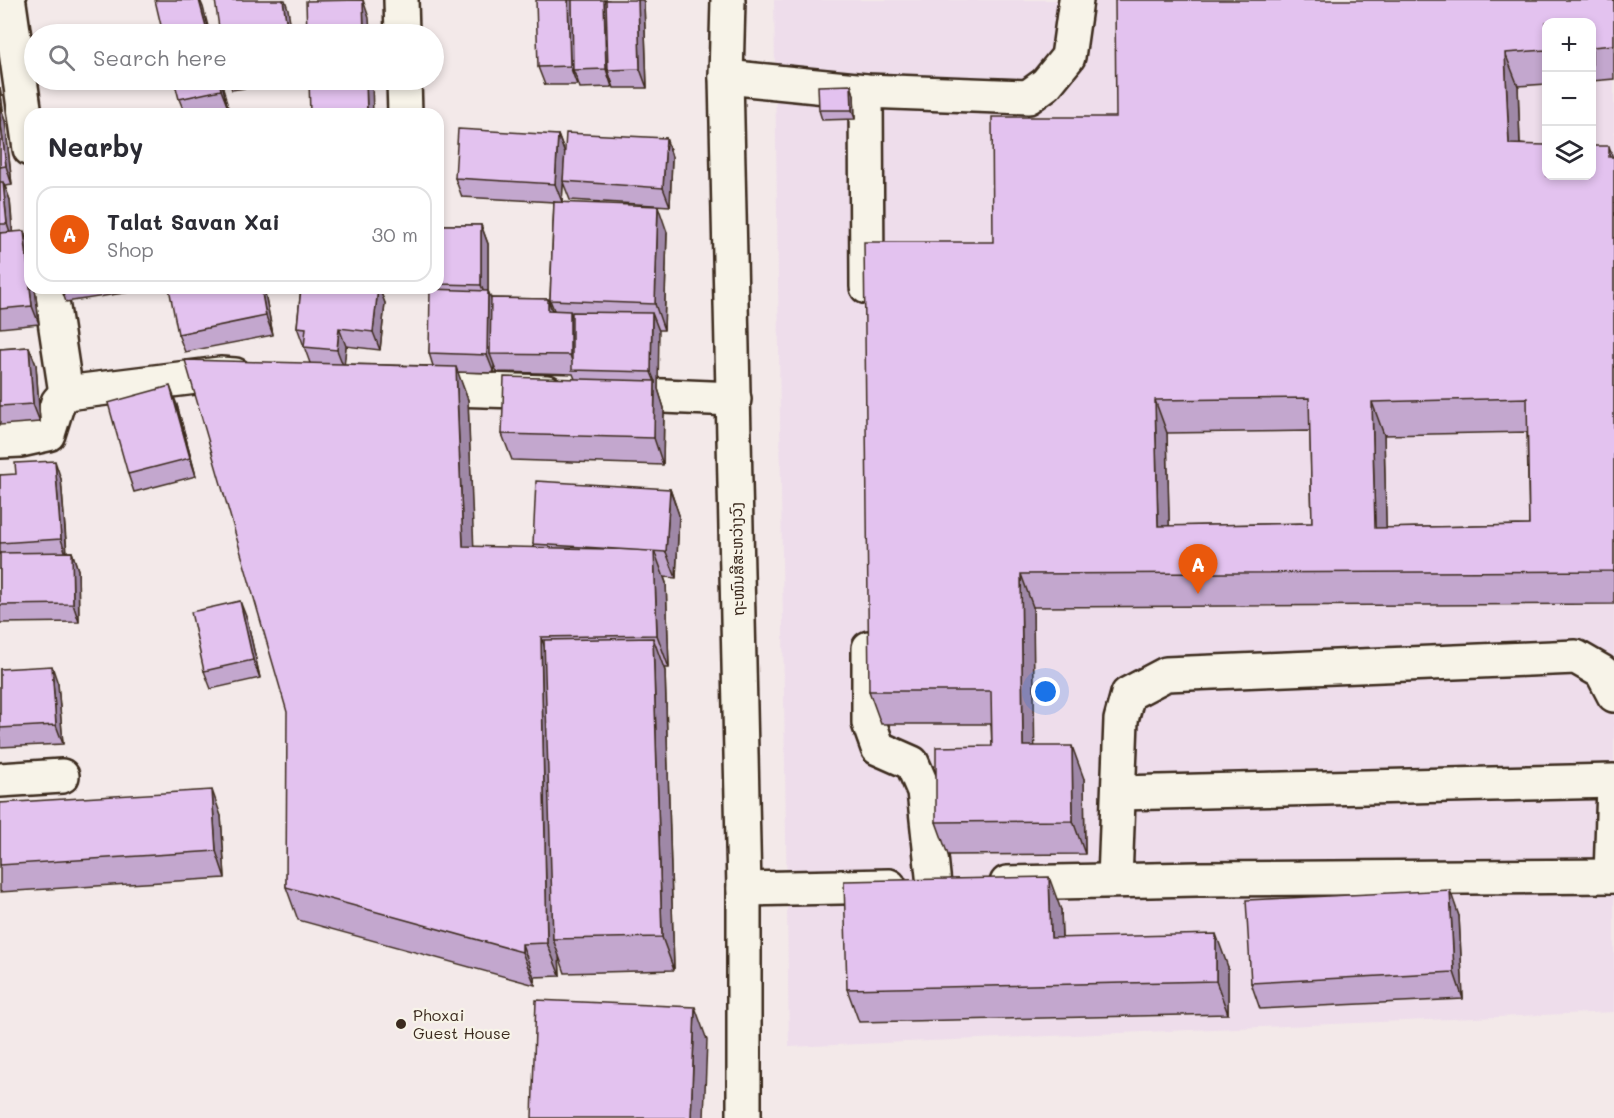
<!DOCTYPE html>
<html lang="en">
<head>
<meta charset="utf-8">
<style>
	:root { --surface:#fff; --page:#f7f7f7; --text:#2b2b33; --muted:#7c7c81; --line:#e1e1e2; --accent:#ea580c }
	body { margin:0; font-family:Mali,"Noto Sans Lao",sans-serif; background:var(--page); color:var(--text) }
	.controls { position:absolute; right:18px; top:18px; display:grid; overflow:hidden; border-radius:12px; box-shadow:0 3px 9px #0003 }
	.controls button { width:54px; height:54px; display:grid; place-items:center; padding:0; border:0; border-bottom:2px solid var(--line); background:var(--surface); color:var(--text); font:30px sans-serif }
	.you { position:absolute; left:1046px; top:692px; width:21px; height:21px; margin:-15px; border:4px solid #fff; border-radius:50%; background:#1a73e8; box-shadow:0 0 0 9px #1a73e833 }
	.badge { display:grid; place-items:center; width:39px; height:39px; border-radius:50%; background:var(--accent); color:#fff; font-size:20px; font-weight:700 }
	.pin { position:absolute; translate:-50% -50px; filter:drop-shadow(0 2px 3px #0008) }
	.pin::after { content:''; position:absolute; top:32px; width:21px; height:18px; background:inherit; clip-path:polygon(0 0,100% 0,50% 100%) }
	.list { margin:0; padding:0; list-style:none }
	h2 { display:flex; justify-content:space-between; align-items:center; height:78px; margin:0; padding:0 24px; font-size:26px }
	h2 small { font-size:20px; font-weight:400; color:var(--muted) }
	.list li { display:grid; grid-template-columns:39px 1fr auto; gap:18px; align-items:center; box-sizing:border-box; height:96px; margin:0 12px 12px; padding:0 12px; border:2px solid var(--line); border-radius:18px }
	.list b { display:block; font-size:22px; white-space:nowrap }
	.list p { margin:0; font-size:20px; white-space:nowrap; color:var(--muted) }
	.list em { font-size:20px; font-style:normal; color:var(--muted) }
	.icon { flex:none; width:33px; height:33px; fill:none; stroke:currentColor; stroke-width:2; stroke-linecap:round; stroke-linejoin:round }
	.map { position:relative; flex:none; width:1614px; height:1118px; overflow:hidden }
	.search { position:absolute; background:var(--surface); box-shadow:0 3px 9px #0003; left:24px; top:24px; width:420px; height:66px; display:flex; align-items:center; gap:15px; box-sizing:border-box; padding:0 21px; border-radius:33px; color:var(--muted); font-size:22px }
	.panel { position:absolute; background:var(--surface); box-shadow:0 3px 9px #0003; left:24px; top:108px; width:420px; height:186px; border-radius:18px }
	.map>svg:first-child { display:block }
</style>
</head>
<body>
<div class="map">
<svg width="1614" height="1118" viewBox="0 0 1614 1118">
	<rect width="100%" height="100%" fill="#f3e9e9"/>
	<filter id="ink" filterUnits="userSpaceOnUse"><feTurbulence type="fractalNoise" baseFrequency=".0167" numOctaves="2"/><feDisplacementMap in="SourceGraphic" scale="12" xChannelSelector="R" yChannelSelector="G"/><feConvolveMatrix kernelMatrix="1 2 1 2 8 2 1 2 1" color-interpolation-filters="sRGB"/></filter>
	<g filter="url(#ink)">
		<path fill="#eeddeb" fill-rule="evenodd" d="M 774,0 L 1614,0 L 1614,1012 L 789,1047 ZM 1546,22 L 1592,22 L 1592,176 L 1546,176 Z"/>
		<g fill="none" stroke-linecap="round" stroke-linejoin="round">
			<g stroke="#3b2a1e" stroke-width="38">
				<g id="minor">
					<polyline points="401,0 402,34"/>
					<polyline points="728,0 726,77 744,889 744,1118"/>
					<polyline points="9,3 30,149"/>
					<polyline points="726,77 866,91 1028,97 1046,84 1068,57 1076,0"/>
					<polyline points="404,80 405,114"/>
					<polyline points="866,91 867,287"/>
					<polyline points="50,288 66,393"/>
					<polyline points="418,388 547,392"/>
					<polyline points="616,394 734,399"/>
					<polyline points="0,441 21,440 48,434 58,402 66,393 220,374 235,375"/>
					<polyline points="869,648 869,723 878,748 912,763 924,791 934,885"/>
					<polyline points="0,780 62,776"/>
					<polyline points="1119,793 1614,781"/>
					<polyline points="1611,876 1614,785"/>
					<polyline points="1115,880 1121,720 1128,694 1166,674 1576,657 1602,672 1614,695"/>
					<polyline points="1007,883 1198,879 1614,876"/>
					<polyline points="744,889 889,886"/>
				</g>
			</g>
			<use href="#minor" stroke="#f7f3e8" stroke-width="33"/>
		</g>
		<g fill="#c3a7ce" stroke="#3b2a1e" stroke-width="1.5" fill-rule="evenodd">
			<path d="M 1614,0 L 1614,79 L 1592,81 L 1592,22 L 1546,22 L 1546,84 L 1518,86 L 1520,144 L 1614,157 L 1614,604 L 1033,607 L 1034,746 L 1084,779 L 1085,854 L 948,855 L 936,822 L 992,746 L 991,724 L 881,724 L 869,691 L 993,242 L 1116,117 ZM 1310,431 L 1312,523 L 1169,526 L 1167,433 ZM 1527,432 L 1529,525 L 1386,528 L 1384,435 Z"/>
			<polygon points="644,3 647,88 614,88 612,82 612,87 580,88 577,79 577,85 545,85 538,67"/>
			<polygon points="221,80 228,108 202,114 185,114 179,99"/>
			<polygon points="229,80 299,80 232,90"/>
			<polygon points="851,85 854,95 855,119 822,120 819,110"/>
			<polygon points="0,87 3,111 2,112 5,121 12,185 5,186 10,200 13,232 30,288 35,288 39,324 0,328"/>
			<polygon points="558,135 565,153 666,138 672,157 670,206 570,200 563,182 562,202 667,232 664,330 658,330 658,389 664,408 663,465 512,460 502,434 575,379 573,374 497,372 494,365 494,373 457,372 468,400 473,547 534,548 533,544 670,489 679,515 676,578 664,577 666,583 669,668 664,668 665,671 674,970 565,973 559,956 560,976 534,977 535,985 298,920 286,887 310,363 297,327 301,288 379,288 385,303 380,350 346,346 344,364 433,366 429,353 434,288 438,288 438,225 481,225 488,244 488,291 491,298 548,299 552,310 554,310 550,300 554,202 462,197 455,178"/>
			<polygon points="61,288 156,288 66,302"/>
			<polygon points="264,288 273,335 185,352 178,334"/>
			<polygon points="29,347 36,365 40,422 0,425 0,349"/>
			<polygon points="177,405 196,476 134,492 128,474"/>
			<polygon points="0,475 61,479 67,552 72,552 78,570 79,622 0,623"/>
			<polygon points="247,619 260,678 211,689 204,671"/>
			<polygon points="0,669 58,684 63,744 0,747"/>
			<polygon points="0,803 221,816 225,878 0,892"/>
			<polygon points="1061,910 1062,938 1228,967 1228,1014 859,1022 847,989"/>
			<polygon points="1459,916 1463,999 1260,1009 1251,983"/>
		</g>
		<g fill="#9f88a7" stroke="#3b2a1e" stroke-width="1.5">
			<polygon points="199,0 200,0 203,7 210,34 208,34"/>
			<polygon points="283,0 285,0 288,9 292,34 288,34"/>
			<polygon points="363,0 369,18 370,34 364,34"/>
			<polygon points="568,0 575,0 573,70 577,79 577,85 570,66"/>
			<polygon points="604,0 609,0 608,70 612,82 612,87 606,69"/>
			<polygon points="638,0 643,0 644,3 647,88 640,69"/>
			<polygon points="1505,53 1518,86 1521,177 1509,144"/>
			<polygon points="219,80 221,80 228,108 221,90"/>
			<polygon points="366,80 372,80 373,114 367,114"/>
			<polygon points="851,85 854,95 855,119 852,110"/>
			<polygon points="0,87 3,111 0,103"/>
			<polygon points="0,107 5,121 12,185 6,166 0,117"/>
			<polygon points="558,135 565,154 562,202 555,184"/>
			<polygon points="666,138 672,157 670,206 663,188"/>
			<polygon points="1609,146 1614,161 1609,157"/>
			<polygon points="3,182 10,200 13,242 7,224"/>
			<polygon points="658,206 667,232 664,330 655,304"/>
			<polygon points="481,225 488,244 488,303 481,285"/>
			<polygon points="24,231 30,248 30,286"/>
			<polygon points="30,288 35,288 39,324 32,306"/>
			<polygon points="261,288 264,288 273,335 266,316"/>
			<polygon points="378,288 379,288 385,303 380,350 373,332"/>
			<polygon points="488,291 495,309 490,354 494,365 494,373 487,355"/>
			<polygon points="548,299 554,317 548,310"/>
			<polygon points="570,311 577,329 575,370 570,355"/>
			<polygon points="652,313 659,331 658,389 664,408 663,465 654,438 655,382 651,372"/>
			<polygon points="339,328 346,346 344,368 337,350"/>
			<polygon points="29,347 36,365 40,422 33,404"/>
			<polygon points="456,367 468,400 475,579 463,546"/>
			<polygon points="170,386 177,405 196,476 190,458"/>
			<polygon points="1155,400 1167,433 1170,559 1158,526"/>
			<polygon points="1372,402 1384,435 1387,561 1375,528"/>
			<polygon points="55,461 61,479 67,557 61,539"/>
			<polygon points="670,489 679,515 676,578 666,552"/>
			<polygon points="654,550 666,583 669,668 657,635"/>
			<polygon points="72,552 78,570 79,622 73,604"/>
			<polygon points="1021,574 1033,607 1035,779 1023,746"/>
			<polygon points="240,601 247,619 260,678 253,660"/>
			<polygon points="541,637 553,670 553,939 559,956 560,976 547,943"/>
			<polygon points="653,638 665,671 674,970 662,937"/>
			<polygon points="52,666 58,684 63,744 56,725"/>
			<polygon points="1072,746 1084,779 1085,854 1073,821"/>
			<polygon points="212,790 221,816 225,878 216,851"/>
			<polygon points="1049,877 1061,910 1063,971 1051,938"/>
			<polygon points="1450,890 1459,916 1463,999 1454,972"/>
			<polygon points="1216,934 1228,967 1228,1014 1216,981"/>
			<polygon points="522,944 534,977 535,985 522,952"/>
			<polygon points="695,1007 707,1040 704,1118 691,1118"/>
		</g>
		<g fill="#e3c2ef" stroke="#3b2a1e" stroke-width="1.5" fill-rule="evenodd">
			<polygon points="155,0 199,0 208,34 163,34"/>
			<polygon points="215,0 283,0 288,34 220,34"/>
			<polygon points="363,0 364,34 307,34 306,1"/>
			<polygon points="536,0 568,0 570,66 538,67"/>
			<polygon points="572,0 604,0 606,69 573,70"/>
			<polygon points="606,0 638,0 640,69 608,70"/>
			<path d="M 1115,0 L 1614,0 L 1614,45 L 1592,47 L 1592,22 L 1546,22 L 1546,50 L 1505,53 L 1509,144 L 1546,145 L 1546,176 L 1592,176 L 1592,146 L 1609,146 L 1609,157 L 1614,157 L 1614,571 L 1021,574 L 1023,746 L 1072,746 L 1073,821 L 936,822 L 936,747 L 992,746 L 991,691 L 869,691 L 864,242 L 993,242 L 992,117 L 1116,117 ZM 1309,398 L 1312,523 L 1158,526 L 1155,400 ZM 1527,398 L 1529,525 L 1375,528 L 1372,402 Z"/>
			<polygon points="174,80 219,80 221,90 179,99"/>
			<polygon points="309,80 366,80 367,114 310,114"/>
			<polygon points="851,85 852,110 819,110 818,86"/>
			<polygon points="0,117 6,166 0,167"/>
			<polygon points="458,129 558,135 555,184 455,178"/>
			<polygon points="566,133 666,138 663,188 563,181"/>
			<polygon points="0,182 3,182 7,224 0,224"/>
			<polygon points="554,202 658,206 655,304 550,300"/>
			<polygon points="438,225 481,225 481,285 438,284"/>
			<polygon points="24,231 32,306 0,309 0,233"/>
			<polygon points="169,288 261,288 266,316 178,334"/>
			<polygon points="301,288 378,288 373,332 339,328 337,350 304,347 306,328 297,327"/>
			<polygon points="430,289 488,291 487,355 429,353"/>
			<polygon points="491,298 548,299 548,310 570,311 570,355 490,354"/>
			<polygon points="572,312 652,313 651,372 572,370"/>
			<polygon points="29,347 33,404 0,406 0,349"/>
			<polygon points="185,360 456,367 463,546 654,550 657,635 541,637 547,943 522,944 522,952 286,887 287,712"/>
			<polygon points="504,377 655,381 654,438 502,434"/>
			<polygon points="170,386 190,458 128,474 108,403"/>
			<polygon points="55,461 61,539 0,543 0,475 16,474 15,463"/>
			<polygon points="536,481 670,489 666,552 533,544"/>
			<polygon points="72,552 73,604 0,605 0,553"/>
			<polygon points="240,601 253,660 204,671 191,612"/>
			<polygon points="653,638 662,937 553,939 544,640"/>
			<polygon points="52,666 56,725 0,728 0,669"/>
			<polygon points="212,790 216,851 0,865 0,803"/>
			<polygon points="1049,877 1051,938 1216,934 1216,981 847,989 844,881"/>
			<polygon points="1450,890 1454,972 1251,983 1246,900"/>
			<polygon points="536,1000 695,1007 691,1118 532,1118"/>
		</g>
	</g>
	<circle fill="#3b2a1e" stroke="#f7f3e8" stroke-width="2" cx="401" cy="1024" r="6"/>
	<g text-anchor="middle" stroke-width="4.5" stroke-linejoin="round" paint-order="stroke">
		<g font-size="16" fill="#3b2a1e" stroke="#f7f3e8">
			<text transform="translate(737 559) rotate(-91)" y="6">ຖະໜົນສີສະຫວ່າງວົງ</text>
		</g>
		<g font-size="16" fill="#3b2a1e" stroke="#f7f3e8" text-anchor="start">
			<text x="413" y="1021">Phoxai<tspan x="413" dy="18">Guest House</tspan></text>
		</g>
	</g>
</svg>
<div class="controls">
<button>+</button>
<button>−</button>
<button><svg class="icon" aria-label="layers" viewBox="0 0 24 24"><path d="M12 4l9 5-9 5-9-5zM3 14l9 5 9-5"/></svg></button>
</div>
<div class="you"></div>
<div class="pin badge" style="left:1198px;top:594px">A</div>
<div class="search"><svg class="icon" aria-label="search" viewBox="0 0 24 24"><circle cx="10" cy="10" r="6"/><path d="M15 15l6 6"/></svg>Search here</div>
<section class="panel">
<h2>Nearby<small></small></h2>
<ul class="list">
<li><span class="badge">A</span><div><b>Talat Savan Xai</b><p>Shop</p></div><em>30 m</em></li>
</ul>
</section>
</div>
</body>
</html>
